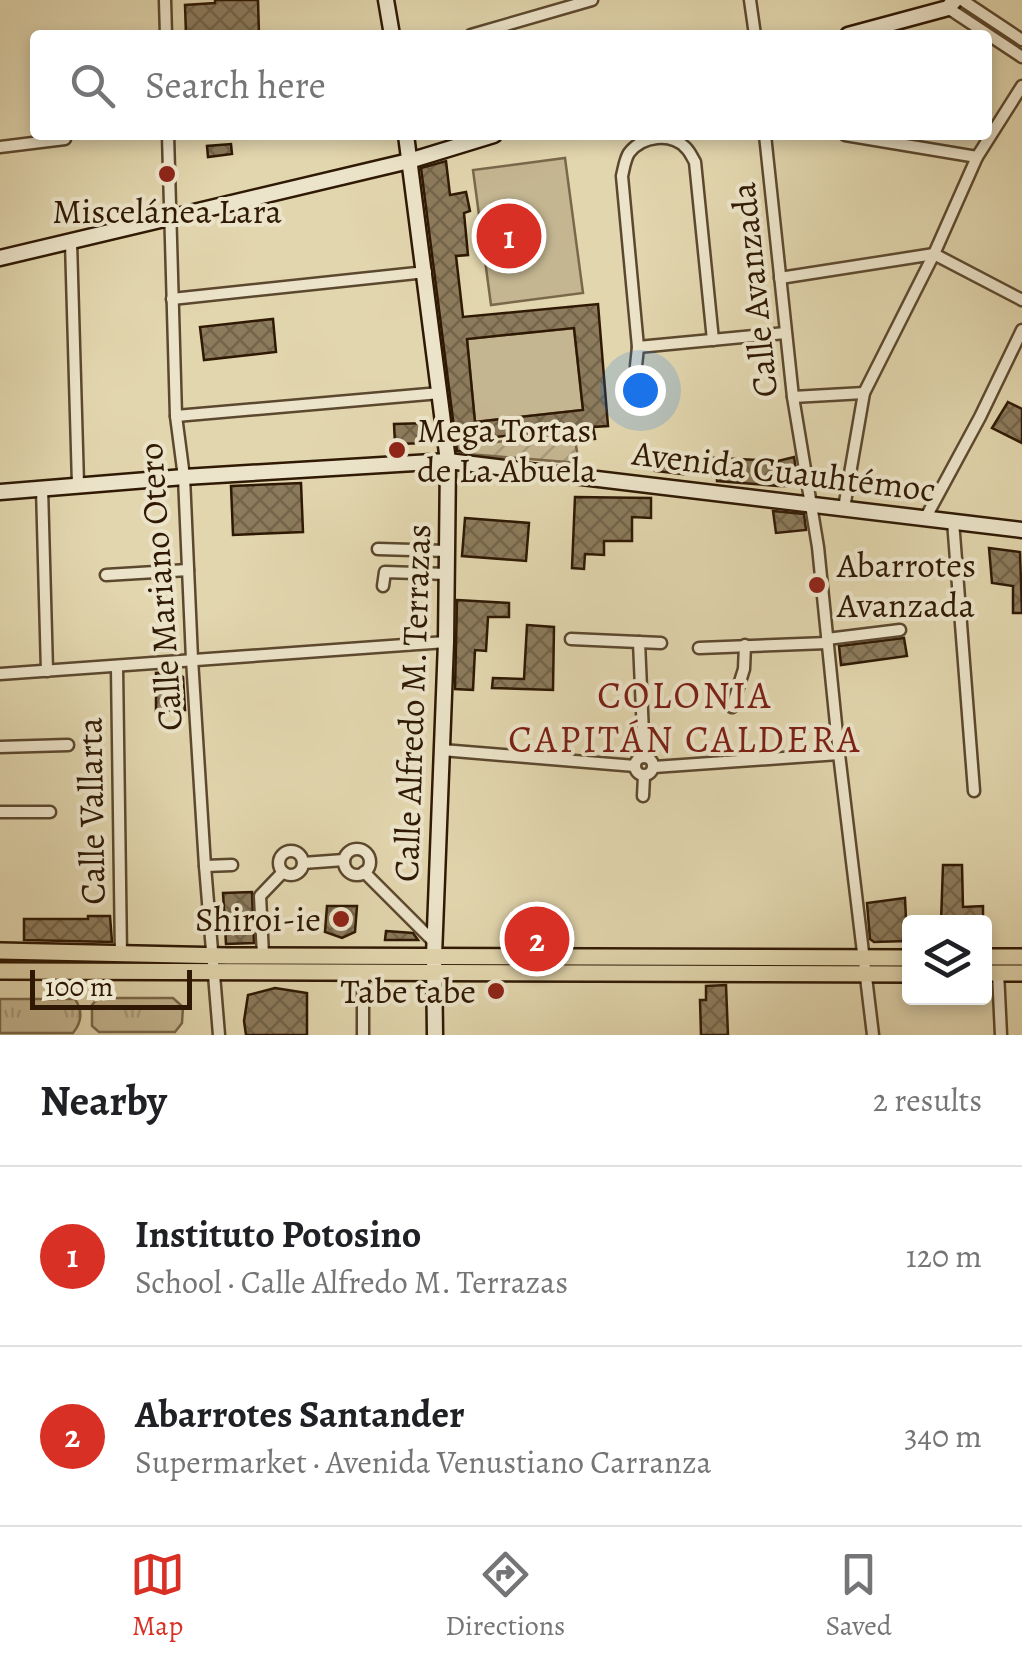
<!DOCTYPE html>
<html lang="en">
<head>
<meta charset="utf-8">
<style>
	:root { --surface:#fff; --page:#f6f6f6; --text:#202124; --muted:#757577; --line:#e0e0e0; --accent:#d93025 }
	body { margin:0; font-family:Alegreya,serif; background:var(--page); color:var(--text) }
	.controls { position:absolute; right:30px; bottom:30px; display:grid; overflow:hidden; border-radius:10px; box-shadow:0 5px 15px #0003 }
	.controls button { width:90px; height:90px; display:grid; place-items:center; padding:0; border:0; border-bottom:2px solid var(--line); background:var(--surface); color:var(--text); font:50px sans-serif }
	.scale { position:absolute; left:30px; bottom:25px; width:162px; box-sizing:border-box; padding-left:10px; border:5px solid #2f1904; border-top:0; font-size:28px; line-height:35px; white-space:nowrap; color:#2f1904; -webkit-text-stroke:8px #ece4ca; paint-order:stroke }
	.you { position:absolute; left:640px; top:390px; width:35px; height:35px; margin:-25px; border:8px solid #fff; border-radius:50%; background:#1a73e8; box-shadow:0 0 0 15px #1a73e833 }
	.badge { display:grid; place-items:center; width:65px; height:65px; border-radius:50%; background:var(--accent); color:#fff; font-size:32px; font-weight:700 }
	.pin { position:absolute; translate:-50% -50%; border:5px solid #fff; box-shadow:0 2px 10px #0006 }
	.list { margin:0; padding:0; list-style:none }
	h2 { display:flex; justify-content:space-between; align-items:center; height:130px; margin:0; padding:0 40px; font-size:42px }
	h2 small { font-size:32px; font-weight:400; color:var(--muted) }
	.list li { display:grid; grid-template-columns:65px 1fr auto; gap:30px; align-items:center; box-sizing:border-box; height:180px; padding:0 40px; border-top:2px solid var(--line) }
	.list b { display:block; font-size:38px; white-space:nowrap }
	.list p { margin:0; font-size:32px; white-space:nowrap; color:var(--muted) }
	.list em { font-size:32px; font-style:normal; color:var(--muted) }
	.icon { flex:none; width:55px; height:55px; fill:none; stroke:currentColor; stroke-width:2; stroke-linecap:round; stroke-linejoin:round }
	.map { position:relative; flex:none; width:1022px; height:1035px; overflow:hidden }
	.search { position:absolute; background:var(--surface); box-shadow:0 5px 15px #0003; left:30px; right:30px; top:30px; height:110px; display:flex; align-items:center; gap:25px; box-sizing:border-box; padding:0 35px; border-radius:10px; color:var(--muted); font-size:38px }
	.sheet { height:490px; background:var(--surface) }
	nav { display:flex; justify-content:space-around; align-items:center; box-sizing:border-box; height:140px; border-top:2px solid var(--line); background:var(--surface); font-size:28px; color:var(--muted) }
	nav a { display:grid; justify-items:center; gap:5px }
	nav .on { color:var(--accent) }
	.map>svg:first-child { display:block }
</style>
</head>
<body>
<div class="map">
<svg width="1022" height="1035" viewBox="0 0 1022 1035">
	<defs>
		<pattern id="park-tufts" width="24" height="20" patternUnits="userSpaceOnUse" patternTransform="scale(2.5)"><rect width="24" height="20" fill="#c4b691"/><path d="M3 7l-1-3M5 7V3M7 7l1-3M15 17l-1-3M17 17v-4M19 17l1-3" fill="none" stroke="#a99c7b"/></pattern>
		<pattern id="garden-furrows" width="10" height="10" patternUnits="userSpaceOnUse" patternTransform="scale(2.5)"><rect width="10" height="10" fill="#c4b691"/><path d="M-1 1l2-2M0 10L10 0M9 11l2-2" fill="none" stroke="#a99c7b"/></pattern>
		<pattern id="building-cross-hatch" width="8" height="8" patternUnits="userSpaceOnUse" patternTransform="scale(2.5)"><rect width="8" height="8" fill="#8c7b5c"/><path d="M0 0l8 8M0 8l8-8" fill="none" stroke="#73644a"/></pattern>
	</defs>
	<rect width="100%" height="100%" fill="#e2d6ae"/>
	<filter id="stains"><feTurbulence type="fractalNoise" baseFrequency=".002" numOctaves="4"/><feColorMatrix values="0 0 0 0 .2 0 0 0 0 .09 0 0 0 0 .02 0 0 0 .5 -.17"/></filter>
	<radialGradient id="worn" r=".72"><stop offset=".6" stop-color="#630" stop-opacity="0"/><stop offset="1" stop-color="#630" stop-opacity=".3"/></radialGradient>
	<g fill="url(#park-tufts)" stroke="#7a684a" stroke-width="2.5">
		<polygon points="98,998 173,998 183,1007 182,1023 175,1032 99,1032 92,1026 92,1005"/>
		<path d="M 0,999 L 75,999 C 83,1011 82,1022 73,1033 L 0,1033 Z"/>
	</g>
	<polygon fill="url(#garden-furrows)" stroke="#7a684a" stroke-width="2.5" points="574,434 579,463 468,454 467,445"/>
	<g fill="#c4b691" stroke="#7a684a" stroke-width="2.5">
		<polygon points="565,158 583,293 491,305 473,170"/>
		<polygon points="574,328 583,410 475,422 467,339"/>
	</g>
	<g fill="url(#building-cross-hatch)" stroke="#2f1904" stroke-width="2.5" fill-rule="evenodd">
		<polygon points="215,0 258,0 259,35 186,35 185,5 215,3"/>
		<polygon points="231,144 232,154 208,157 207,146"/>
		<path d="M 446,161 L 450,195 L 466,192 L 470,211 L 464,213 L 468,255 L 456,256 L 463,317 L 598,304 L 608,426 L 593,427 L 595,439 L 585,440 L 584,428 L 464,440 L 466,452 L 457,451 L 421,168 ZM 574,328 L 583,410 L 475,422 L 467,339 Z"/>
		<polygon points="273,319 276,352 204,360 200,327"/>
		<polygon points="1008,402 1022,409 1022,443 992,428"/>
		<polygon points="428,423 428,443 395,444 394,424"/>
		<polygon points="665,451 673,456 778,461 794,457 798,482 787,481 787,486 778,486 717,481 717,476 683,471 683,474 655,471 655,455"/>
		<polygon points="301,483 303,532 233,535 231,486"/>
		<polygon points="575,497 651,498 651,518 632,517 632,541 604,541 604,555 585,554 584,569 572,568"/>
		<polygon points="773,511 804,514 806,530 776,533"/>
		<polygon points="465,518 529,523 526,561 462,556"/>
		<polygon points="989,548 1020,552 1022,613 1013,613 1013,586 992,583"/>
		<polygon points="457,600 509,603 509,617 488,617 486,651 475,650 473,690 455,689"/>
		<polygon points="527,625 554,627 553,690 492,688 493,678 524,679"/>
		<polygon points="904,638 907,656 841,665 839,646"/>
		<polygon points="176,671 183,677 185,710 156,711 156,673"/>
		<polygon points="943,865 962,865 963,907 983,906 983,922 941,922"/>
		<polygon points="252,892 254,943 226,944 223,893"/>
		<polygon points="905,898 907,941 874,942 870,939 867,903"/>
		<polygon points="327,906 357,906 355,932 342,938 325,932"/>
		<polygon points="88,916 110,916 112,942 24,940 24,919 88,919"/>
		<polygon points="386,931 413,933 418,940 385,940"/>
		<polygon points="726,985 728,1035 701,1035 700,1000 706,1000 706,986"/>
		<polygon points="275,988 307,993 307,1035 246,1035 244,1021 248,995"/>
	</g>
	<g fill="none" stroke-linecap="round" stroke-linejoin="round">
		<g stroke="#5c482e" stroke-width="15">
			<g id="street">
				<polyline points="165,0 166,35"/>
				<polyline points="750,0 755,35"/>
				<polyline points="962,0 1022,40"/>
				<polyline points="948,8 1022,57"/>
				<polyline points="471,35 592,0"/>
				<polyline points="168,135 176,416 184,477 192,659 205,866 219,1035"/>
				<polyline points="765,135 793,397 818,547 839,754 873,1035"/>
				<polyline points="845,135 977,157"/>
				<polyline points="0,147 65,139"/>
				<polyline points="71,242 78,484"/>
				<polyline points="780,278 934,254 1022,300"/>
				<polyline points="172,299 426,272"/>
				<polyline points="638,347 785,333"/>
				<path d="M 636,366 L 638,347 L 622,176 C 624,168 625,159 629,153 C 642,136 671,132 686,148 C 690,152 692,157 695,162 L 713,340"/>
				<polyline points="793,397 864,393"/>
				<polyline points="176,416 440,393"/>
				<polyline points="42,488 47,671"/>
				<polyline points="844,508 864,393 934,254 977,157 1022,86"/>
				<polyline points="926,517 980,417 1022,330"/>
				<polyline points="953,521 974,791"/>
				<polyline points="378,549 447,551"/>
				<polyline points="106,575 188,570"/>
				<polyline points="383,586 385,572 447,574"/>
				<polyline points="571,639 661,643"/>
				<polyline points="827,639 900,630"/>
				<polyline points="639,642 644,757"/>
				<polyline points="699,648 827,643"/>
				<polyline points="117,667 121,955"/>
				<polyline points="0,674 446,642"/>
				<polyline points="732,707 744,669 745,645"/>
				<polyline points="0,747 68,745"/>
				<polyline points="442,750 635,766"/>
				<circle cx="644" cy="766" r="9"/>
				<polyline points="654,767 839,754"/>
				<polyline points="643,796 644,776"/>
				<polyline points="0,812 50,812"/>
				<circle cx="357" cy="862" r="13"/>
				<circle cx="291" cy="863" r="12"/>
				<polyline points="303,863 344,860"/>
				<polyline points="205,866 232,865"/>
				<polyline points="364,872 434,942"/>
				<polyline points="263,955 260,896 283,872"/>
				<polyline points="998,972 1001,1035"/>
				<polyline points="363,1035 363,970"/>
			</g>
		</g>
		<g stroke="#2f1904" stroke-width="19">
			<g id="secondary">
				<polyline points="386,0 392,35"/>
				<polyline points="848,35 948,8 955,0"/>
				<polyline points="406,135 448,461 446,642 434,956 435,1035"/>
				<polyline points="0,258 409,161 494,135"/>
				<polyline points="0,492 184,477 448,461 1022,530"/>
			</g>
		</g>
		<g stroke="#2f1904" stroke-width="20">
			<g id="primary">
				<polyline points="0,951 228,956 910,958"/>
				<polyline points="984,957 1022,957"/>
				<polyline points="0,971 910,974"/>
				<polyline points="984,973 1022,973"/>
			</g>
		</g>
		<use href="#street" stroke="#ece4ca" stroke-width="10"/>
		<use href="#secondary" stroke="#ece4ca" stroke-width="14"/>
		<use href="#primary" stroke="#e2d6ae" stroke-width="15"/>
	</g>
	<g fill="#8f2418" stroke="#ece4ca" stroke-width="4">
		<circle cx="167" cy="174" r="10"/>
		<circle cx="397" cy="450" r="10"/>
		<circle cx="817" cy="585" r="10"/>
		<circle cx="341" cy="919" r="10"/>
		<circle cx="496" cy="991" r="10"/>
	</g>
	<g text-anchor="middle" stroke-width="8" stroke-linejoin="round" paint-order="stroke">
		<g font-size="35" fill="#2f1904" stroke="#ece4ca" text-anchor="start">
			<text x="167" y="223" text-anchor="middle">Miscelánea Lara</text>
			<text x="417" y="442">Mega Tortas<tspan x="417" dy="40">de La Abuela</tspan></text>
			<text x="837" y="577">Abarrotes<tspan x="837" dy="40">Avanzada</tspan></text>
			<text x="321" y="931" text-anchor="end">Shiroi-ie</text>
			<text x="476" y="1003" text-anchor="end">Tabe tabe</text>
		</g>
		<g font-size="35" fill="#2f1904" stroke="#ece4ca">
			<text transform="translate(754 290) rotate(-96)" y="12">Calle Avanzada</text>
			<text transform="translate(784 471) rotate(7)" y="12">Avenida Cuauhtémoc</text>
			<text transform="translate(160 587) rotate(-94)" y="12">Calle Mariano Otero</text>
			<text transform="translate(412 703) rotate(-88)" y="12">Calle Alfredo M. Terrazas</text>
			<text transform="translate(91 811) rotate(-91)" y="12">Calle Vallarta</text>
		</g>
		<g font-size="38" letter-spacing="2.5" fill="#7a1f14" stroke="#ece4ca">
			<text x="685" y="708">COLONIA<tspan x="685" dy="44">CAPITÁN CALDERA</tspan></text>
		</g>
	</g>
	<rect width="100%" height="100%" filter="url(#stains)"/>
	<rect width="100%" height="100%" fill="url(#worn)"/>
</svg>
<div class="controls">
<button><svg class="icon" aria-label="layers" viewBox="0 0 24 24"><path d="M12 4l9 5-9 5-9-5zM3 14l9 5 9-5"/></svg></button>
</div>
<div class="scale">100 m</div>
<div class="you"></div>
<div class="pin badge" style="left:509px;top:236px">1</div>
<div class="pin badge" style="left:537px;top:939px">2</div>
<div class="search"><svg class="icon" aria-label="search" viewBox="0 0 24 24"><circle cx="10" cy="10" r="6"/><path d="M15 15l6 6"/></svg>Search here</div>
</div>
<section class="sheet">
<h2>Nearby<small>2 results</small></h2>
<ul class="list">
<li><span class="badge">1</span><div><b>Instituto Potosino</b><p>School · Calle Alfredo M. Terrazas</p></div><em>120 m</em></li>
<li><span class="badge">2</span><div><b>Abarrotes Santander</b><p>Supermarket · Avenida Venustiano Carranza</p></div><em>340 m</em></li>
</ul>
</section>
<nav>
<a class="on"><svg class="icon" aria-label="map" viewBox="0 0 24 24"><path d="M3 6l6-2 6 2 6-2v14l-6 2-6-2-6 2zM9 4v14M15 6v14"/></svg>Map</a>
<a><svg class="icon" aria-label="directions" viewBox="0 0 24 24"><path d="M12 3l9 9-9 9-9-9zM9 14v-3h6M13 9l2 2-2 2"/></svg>Directions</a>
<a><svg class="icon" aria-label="saved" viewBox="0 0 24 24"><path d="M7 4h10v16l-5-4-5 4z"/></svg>Saved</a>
</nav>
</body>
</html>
